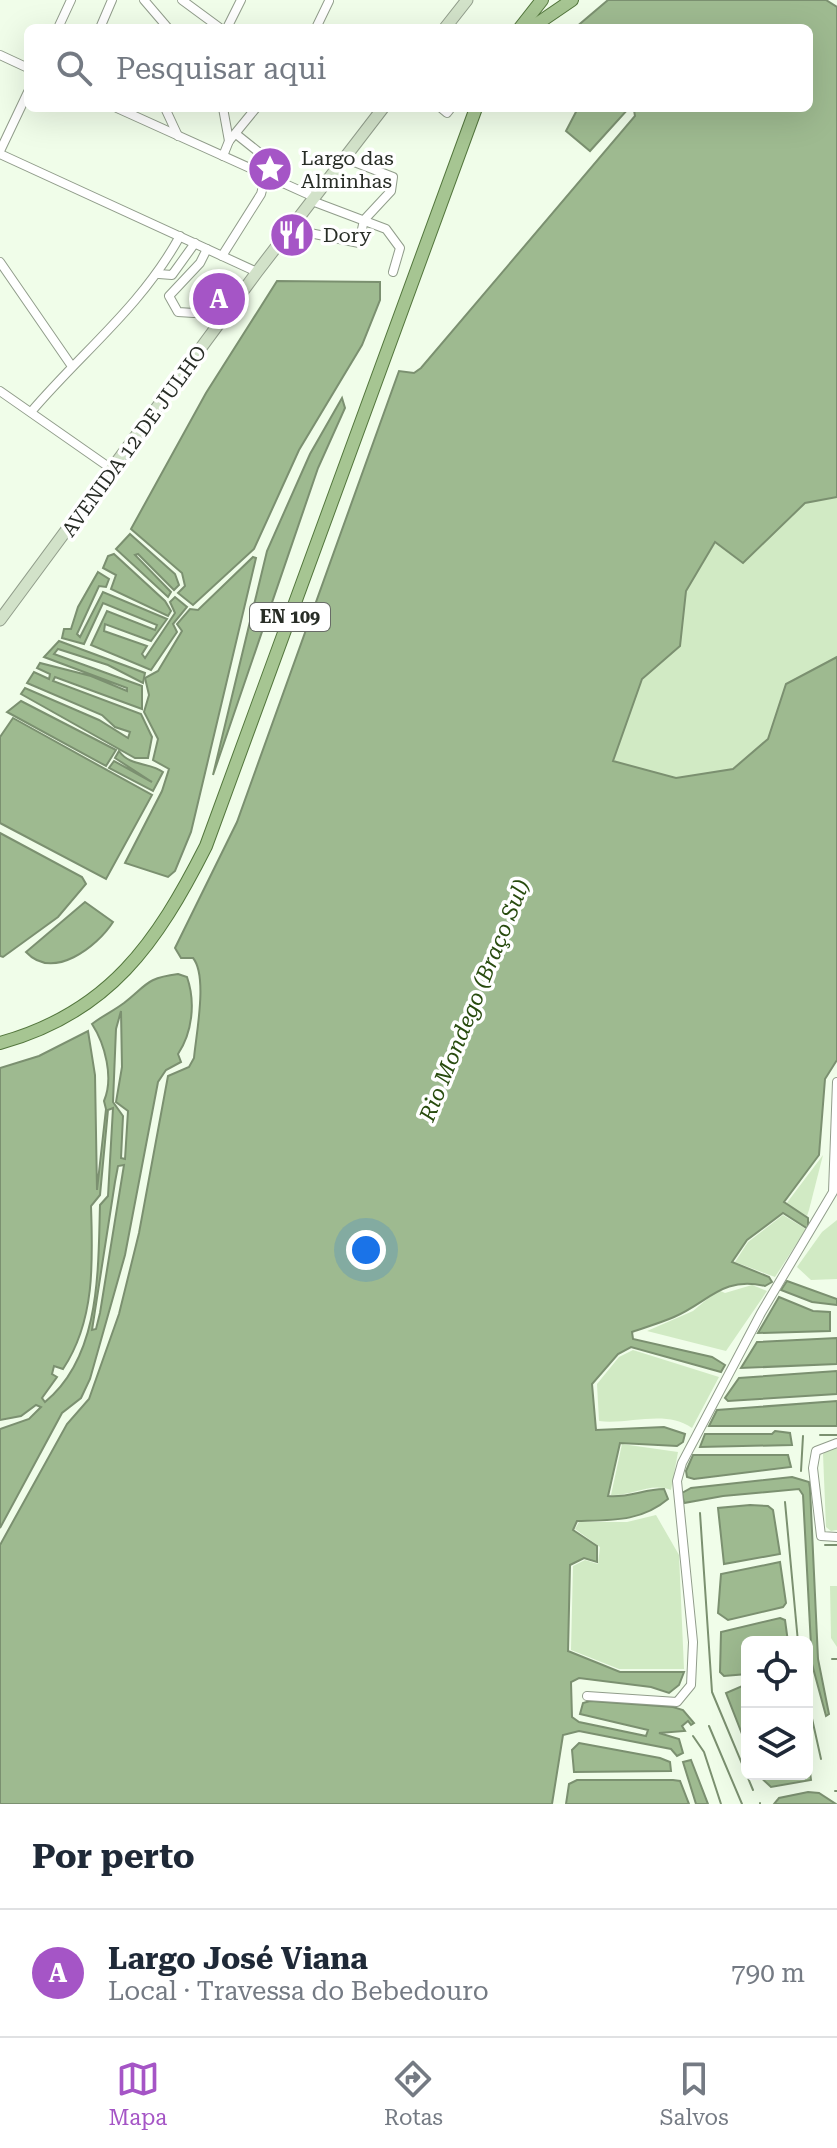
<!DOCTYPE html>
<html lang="pt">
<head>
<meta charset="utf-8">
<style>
	:root { --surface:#fff; --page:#f6f6f7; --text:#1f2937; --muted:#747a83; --line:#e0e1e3; --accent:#a555c6 }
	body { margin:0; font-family:"Roboto Serif",serif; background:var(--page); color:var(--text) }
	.controls { position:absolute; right:24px; bottom:24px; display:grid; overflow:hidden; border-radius:12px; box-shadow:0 8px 32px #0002 }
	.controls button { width:72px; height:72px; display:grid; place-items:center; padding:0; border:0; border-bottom:2px solid var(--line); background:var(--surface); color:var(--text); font:40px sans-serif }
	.you { position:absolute; left:366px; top:1250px; width:28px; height:28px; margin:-20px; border:6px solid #fff; border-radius:50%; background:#1a73e8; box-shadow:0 0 0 12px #1a73e833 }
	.badge { display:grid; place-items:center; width:52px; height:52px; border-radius:50%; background:var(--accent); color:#fff; font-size:26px; font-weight:700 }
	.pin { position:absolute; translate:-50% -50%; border:4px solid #fff; box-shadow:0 2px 8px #0006 }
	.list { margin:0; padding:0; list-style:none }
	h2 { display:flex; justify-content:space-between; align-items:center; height:104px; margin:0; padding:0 32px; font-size:34px }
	h2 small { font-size:26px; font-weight:400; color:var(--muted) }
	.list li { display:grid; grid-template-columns:52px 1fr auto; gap:24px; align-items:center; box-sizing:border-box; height:128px; padding:0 32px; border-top:2px solid var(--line) }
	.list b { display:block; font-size:30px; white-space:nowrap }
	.list p { margin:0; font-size:26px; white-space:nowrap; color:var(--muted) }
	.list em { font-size:26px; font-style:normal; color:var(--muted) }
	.icon { flex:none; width:44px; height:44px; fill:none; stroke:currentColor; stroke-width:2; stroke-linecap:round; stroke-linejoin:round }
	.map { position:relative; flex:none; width:837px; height:1804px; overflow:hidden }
	.search { position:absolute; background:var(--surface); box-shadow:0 8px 32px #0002; left:24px; right:24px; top:24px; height:88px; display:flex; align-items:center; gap:20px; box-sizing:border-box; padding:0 28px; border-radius:12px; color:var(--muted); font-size:30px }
	.sheet { height:232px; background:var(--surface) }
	nav { display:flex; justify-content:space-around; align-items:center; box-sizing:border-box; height:112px; border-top:2px solid var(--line); background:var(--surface); font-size:22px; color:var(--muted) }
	nav a { display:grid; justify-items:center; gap:4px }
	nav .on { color:var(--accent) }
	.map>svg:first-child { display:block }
</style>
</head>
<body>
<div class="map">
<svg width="837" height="1804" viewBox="0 0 837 1804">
	<rect width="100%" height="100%" fill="#f0fde9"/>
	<g fill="#d1eac4">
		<polygon points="837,497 837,657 786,684 768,739 733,769 676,778 613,762 642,679 680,646 686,591 715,542 743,563 805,503"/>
		<polygon points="823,1155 809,1210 807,1216 786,1204"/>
		<polygon points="783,1215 806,1229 775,1277 735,1262 748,1242"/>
		<polygon points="837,1220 837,1279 811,1280 797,1267 822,1232"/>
		<polygon points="752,1285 767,1291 726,1351 647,1331 693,1311 718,1290 725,1293"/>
		<path d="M 633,1350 L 719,1377 L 692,1428 C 666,1409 628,1425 599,1421 L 597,1384 L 619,1357 Z"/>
		<path d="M 622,1444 L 678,1452 L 671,1490 C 649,1482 634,1496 611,1495 Z"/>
		<polygon points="832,1447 837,1447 837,1530 831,1531 826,1527 823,1454"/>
		<polygon points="656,1515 679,1555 684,1669 619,1669 571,1650 573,1566 585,1560 598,1564 600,1547 575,1529 579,1522 627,1522"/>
		<polygon points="830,1586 837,1586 837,1647 831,1638"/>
	</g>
	<g fill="#9eba90" stroke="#7b9070" stroke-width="2" fill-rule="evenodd">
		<path d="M 608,0 L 826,0 L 837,7 L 837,497 L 805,503 L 743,563 L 715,542 L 686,591 L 680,646 L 642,679 L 613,761 L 676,778 L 733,769 L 768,739 L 786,684 L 837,657 L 837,1060 L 825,1079 L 819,1155 L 784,1202 L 808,1218 L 808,1229 L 783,1213 L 747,1240 L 732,1262 L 769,1277 L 772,1282 L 765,1286 C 722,1276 709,1302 674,1317 C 660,1323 646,1327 632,1332 L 633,1339 L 712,1357 L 725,1365 L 721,1372 L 631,1347 L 618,1354 L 592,1384 L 596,1430 L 664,1427 L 685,1434 L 683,1442 L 677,1446 L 620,1443 L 608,1496 C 629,1498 644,1489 664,1489 L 668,1499 C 641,1522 611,1520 577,1521 L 573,1530 L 597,1546 L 597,1562 L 584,1558 L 570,1565 L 568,1651 L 620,1672 L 684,1672 L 679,1685 L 669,1693 L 651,1687 L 579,1678 L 571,1682 L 572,1717 L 579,1722 L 646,1736 L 648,1730 L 580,1714 L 583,1703 L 590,1701 L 673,1707 L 683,1710 L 694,1723 L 691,1725 L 688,1721 L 682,1726 L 685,1731 L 659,1733 L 679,1739 L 683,1753 L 677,1756 L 671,1749 L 579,1731 L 563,1735 L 552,1804 L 0,1804 L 0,1545 L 67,1424 L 89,1399 L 119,1314 L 139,1233 L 168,1076 L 189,1067 L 194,1058 C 196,1035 208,976 193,958 L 181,958 L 175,948 L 237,822 L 399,371 L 414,373 L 421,368 L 635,116 L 634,110 L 628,109 L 590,151 L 566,131 L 578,108 L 809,108 L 809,28 L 575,28 Z"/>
		<polygon points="277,281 380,282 380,300 362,345 299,450 254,549 193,605 178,593 185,586 182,573 131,529 206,393"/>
		<polygon points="342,398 345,408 318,468 213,775 267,551 310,454"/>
		<polygon points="130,534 175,574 179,585 174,590 138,554 135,555 171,592 168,597 116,549"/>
		<polygon points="114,554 165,601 171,611 168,616 111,589 116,575 103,568 108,556"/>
		<polygon points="253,557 256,558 191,832 175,871 168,877 125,863 162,791 169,769 153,760 158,739 144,712 149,695 145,678 158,671 182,631 177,624 190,609 198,610"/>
		<polygon points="98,572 109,579 106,587 99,586 77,634 80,637 103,592 167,619 151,641 105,624 104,631 147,646 142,654 145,658 175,613 170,602 175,597 187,607 173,624 177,632 151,670 91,645 107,611 155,630 157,625 103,603 84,644 62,638 64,629 71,629 78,607"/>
		<polygon points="59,641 145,673 143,683 108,665 58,649 54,654 142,686 142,709 55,677 53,681 141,714 152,737 148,758 135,758 21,694 25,688 99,720 128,738 130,732 115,727 102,715 27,683 34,672 49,679 50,674 37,668 40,663 91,676 127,691 127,688 44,657"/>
		<polygon points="21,701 116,750 106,766 7,712"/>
		<polygon points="13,718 152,795 106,879 0,823 0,737"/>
		<path d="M 119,751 C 130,767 150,762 163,772 L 153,791 L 109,768 L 114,761 L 152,782 L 115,758 Z"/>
		<polygon points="0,833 82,877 86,884 58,917 3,957 0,956"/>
		<path d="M 85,902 L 113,922 C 97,947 53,981 26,952 Z"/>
		<path d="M 178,974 L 187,977 C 196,1003 192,1033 178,1054 L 181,1062 L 166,1070 L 158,1082 L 125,1255 L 90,1379 L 81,1398 L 62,1413 L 0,1528 L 0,1429 L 29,1419 L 41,1407 L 36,1405 L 21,1416 L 0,1420 L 0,1068 L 39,1056 L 88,1031 L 95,1075 L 97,1190 L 106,1109 L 104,1101 C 114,1078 105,1044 92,1024 C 102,1016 115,1010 124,1003 C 147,985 146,978 178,974 ZM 121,1011 L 122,1067 L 116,1102 L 128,1111 L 125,1159 L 121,1158 L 123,1116 L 113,1102 L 116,1029 ZM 113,1108 L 108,1196 L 100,1205 C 98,1270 101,1356 45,1402 L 42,1398 L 57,1377 L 52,1374 L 54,1366 L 63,1369 C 95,1321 93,1262 91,1206 L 100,1195 L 108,1110 ZM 124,1165 L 100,1313 L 96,1329 L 92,1330 L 115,1182 L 118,1166 Z"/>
		<polygon points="787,1281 837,1299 837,1305 812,1302 781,1290"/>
		<polygon points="779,1297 813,1311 830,1312 830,1331 758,1333"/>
		<polygon points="837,1338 837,1364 741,1368 757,1342"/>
		<polygon points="837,1371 837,1394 728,1401 725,1398 739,1378"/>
		<polygon points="837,1401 837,1426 709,1426 717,1410"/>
		<polygon points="775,1431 790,1433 792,1445 700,1447 705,1434 772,1434"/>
		<polygon points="693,1455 788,1455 791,1467 694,1479 687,1477 686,1471"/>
		<polygon points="792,1477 809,1482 810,1488 818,1659 829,1714 826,1716 812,1664 803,1495 799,1489 723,1496 684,1503 682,1493 691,1488"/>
		<polygon points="750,1505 768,1506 773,1510 780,1554 724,1564 718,1508"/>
		<polygon points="780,1562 786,1603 783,1607 728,1620 718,1613 721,1574"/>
		<polygon points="780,1618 785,1620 788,1642 747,1642 747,1674 724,1676 720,1672 721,1632"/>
		<polygon points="747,1684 747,1738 742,1734 726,1693"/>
		<polygon points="579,1743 660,1758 670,1762 671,1771 574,1772 572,1750"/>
		<polygon points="807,1746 811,1780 771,1787 757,1774 807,1774"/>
		<polygon points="691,1760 708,1804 696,1804 683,1762"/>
		<polygon points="577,1780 673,1780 680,1781 689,1804 566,1804 569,1784"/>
		<polygon points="808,1792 819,1793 836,1804 774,1804 779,1798"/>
	</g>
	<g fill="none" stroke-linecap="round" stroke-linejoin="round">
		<g stroke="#7b9070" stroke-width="2">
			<polyline points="820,1435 837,1435"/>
			<polyline points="801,1471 803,1436"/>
			<polyline points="785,1502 798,1642"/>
			<polyline points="700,1513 712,1692 753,1790"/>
			<polyline points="825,1545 837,1545"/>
			<polyline points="832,1659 837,1659"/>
			<polyline points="807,1696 821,1759"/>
			<polyline points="709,1726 742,1804"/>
			<polyline points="693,1736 704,1752 721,1804"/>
			<polyline points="835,1791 837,1791"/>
			<polyline points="760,1803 760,1804"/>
		</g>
		<g stroke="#919d8b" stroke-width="10">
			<g id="minor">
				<polyline points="144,0 168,28"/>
				<polyline points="182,0 220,28"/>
				<polyline points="58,28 71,0"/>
				<polyline points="100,28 112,0"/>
				<polyline points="227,28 241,0"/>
				<polyline points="316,28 329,1"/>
				<polyline points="0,55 28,68"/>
				<polyline points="117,108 314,197"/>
				<polyline points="165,108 178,136"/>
				<polyline points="223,108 229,141"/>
				<polyline points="441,108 447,113 451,108"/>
				<polyline points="236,134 271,162 284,183"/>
				<polyline points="0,151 28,92"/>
				<polyline points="0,154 257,272"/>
				<polyline points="223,156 229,141 256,108"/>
				<polyline points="312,201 386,229 400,248 393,272"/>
				<polyline points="290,229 359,243 364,220 391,191 393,177 344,158"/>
				<polyline points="207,249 200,263 169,296 178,312 194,313 209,306"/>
				<polyline points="222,256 261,194 266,175"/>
				<polyline points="0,262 71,365"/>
				<polyline points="159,274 172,275 195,243"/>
				<polyline points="0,391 113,470"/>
				<path d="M 31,412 C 82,352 141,307 180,236"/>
				<polyline points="837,1443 816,1451 813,1468 821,1536 837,1537"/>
				<polyline points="587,1696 677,1702 691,1685 693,1642 677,1481 682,1463 761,1313 833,1192 837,1082"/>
			</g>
		</g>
		<g stroke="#919d8b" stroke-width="13">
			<g id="secondary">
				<polyline points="445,28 467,0"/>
				<polyline points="0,620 257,272 383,108"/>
			</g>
		</g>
		<g stroke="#53763d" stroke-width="14">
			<g id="primary">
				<polyline points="520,28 542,0"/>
				<polyline points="531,28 572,0"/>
				<path d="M 0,1043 C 109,1013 157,943 206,846 L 476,108"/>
			</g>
		</g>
		<use href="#minor" stroke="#fff" stroke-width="8"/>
		<use href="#secondary" stroke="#d2e2c9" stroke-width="11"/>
		<use href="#primary" stroke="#a6c592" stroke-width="12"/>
	</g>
	<defs>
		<g id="sight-disc" transform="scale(2.3)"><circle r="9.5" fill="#a555c6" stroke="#fff"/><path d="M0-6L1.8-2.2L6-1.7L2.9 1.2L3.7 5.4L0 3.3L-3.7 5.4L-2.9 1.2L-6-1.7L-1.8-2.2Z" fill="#fff"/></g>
		<g id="restaurant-disc" transform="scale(2.3)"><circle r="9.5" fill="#a555c6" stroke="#fff"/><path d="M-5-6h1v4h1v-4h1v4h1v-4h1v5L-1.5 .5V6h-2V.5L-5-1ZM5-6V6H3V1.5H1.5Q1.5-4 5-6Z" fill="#fff"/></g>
	</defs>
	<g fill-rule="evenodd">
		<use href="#sight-disc" x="270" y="169"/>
		<use href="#restaurant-disc" x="292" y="235"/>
	</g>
	<g text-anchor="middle" stroke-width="7" stroke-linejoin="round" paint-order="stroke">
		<rect fill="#fff" stroke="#686c67" stroke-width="2" x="250" y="603" width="80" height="28" rx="6"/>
		<g font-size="18" font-weight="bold" fill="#282d26">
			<text x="290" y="623">EN 109</text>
		</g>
		<g font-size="20" fill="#282d26" stroke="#fff" text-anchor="start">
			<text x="301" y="165">Largo das<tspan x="301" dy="23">Alminhas</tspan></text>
			<text x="323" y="242">Dory</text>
		</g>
		<g font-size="20" fill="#282d26" stroke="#fff">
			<text transform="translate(134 441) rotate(-54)" y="7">AVENIDA 12 DE JULHO</text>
		</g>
		<g font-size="22" font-style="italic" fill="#284b0e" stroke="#fff">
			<text transform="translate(474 1000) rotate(-68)" y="8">Rio Mondego (Braço Sul)</text>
		</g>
	</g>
</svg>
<div class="controls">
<button><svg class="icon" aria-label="locate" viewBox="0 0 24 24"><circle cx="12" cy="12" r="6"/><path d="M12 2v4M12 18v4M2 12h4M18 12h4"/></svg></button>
<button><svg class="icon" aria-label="layers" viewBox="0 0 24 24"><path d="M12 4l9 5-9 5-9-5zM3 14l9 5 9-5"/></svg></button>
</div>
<div class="you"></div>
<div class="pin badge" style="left:219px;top:299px">A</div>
<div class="search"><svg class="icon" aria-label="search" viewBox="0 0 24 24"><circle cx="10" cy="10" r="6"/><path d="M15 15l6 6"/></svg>Pesquisar aqui</div>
</div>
<section class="sheet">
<h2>Por perto<small></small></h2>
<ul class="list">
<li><span class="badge">A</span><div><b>Largo José Viana</b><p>Local · Travessa do Bebedouro</p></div><em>790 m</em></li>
</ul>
</section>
<nav>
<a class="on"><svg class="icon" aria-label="map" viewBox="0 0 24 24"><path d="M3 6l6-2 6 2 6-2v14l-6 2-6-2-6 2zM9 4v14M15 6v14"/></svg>Mapa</a>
<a><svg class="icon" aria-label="directions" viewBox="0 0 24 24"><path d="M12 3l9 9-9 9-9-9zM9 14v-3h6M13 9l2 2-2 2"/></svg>Rotas</a>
<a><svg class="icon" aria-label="saved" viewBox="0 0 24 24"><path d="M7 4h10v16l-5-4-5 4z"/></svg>Salvos</a>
</nav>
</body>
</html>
